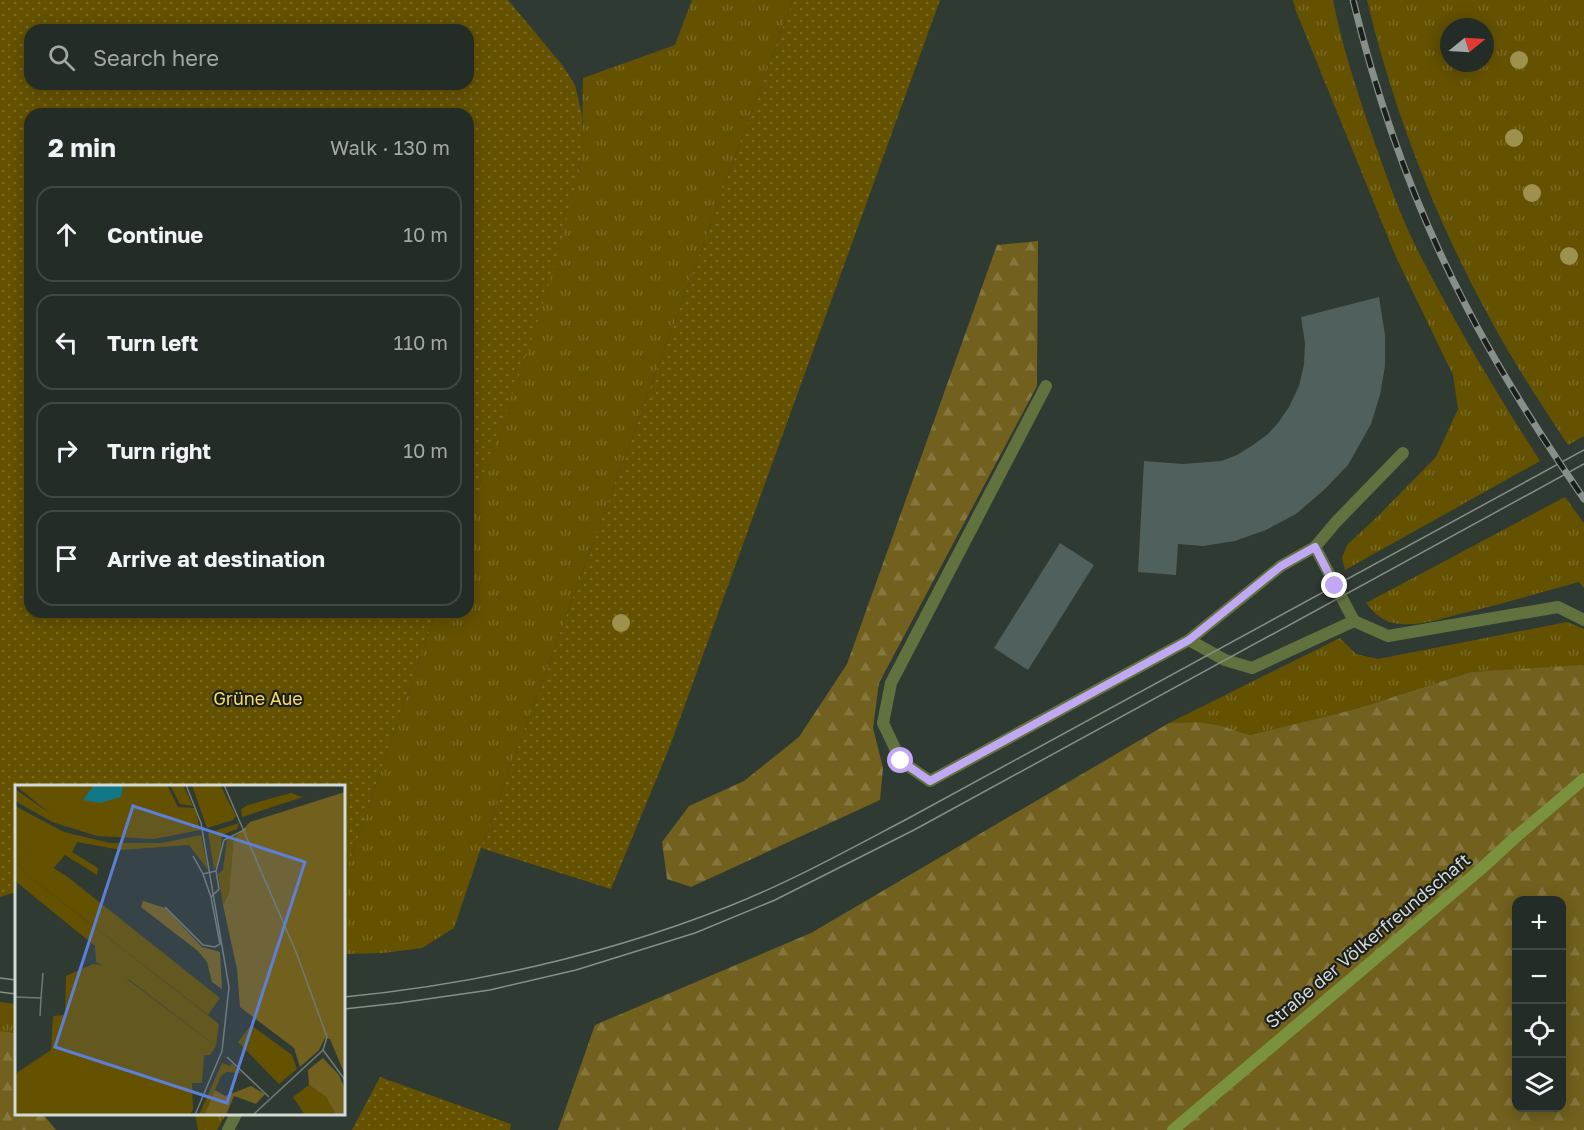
<!DOCTYPE html>
<html lang="en">
<head>
<meta charset="utf-8">
<style>
	:root { --surface:#232c26; --page:#2b342e; --text:#f1f3f6; --muted:#a3a7a7; --line:#404843 }
	body { margin:0; font-family:"Golos Text",sans-serif; background:var(--page); color:var(--text) }
	.controls { position:absolute; right:18px; bottom:18px; display:grid; overflow:hidden; border-radius:12px; box-shadow:0 3px 15px #0003 }
	.controls button { width:54px; height:54px; display:grid; place-items:center; padding:0; border:0; border-bottom:2px solid var(--line); background:var(--surface); color:var(--text); font:30px sans-serif }
	.compass { position:absolute; left:1440px; top:18px; width:54px; height:54px; border-radius:50%; background:var(--surface); box-shadow:0 3px 15px #0003; rotate:72deg }
	.stop { position:absolute; width:18px; height:18px; margin:-14px; border:4px solid #c0a8f3; border-radius:50%; background:#fff }
	.stop.end { background:#c0a8f3; border-color:#fff; box-shadow:0 2px 6px #0008 }
	.list { margin:0; padding:0; list-style:none }
	h2 { display:flex; justify-content:space-between; align-items:center; height:78px; margin:0; padding:0 24px; font-size:26px }
	h2 small { font-size:20px; font-weight:400; color:var(--muted) }
	.list li { display:grid; grid-template-columns:39px 1fr auto; gap:18px; align-items:center; box-sizing:border-box; height:96px; margin:0 12px 12px; padding:0 12px; border:2px solid var(--line); border-radius:18px }
	.list b { display:block; font-size:22px; white-space:nowrap }
	.list em { font-size:20px; font-style:normal; color:var(--muted) }
	.icon { flex:none; width:33px; height:33px; fill:none; stroke:currentColor; stroke-width:2; stroke-linecap:round; stroke-linejoin:round }
	.map { position:relative; flex:none; width:1584px; height:1130px; overflow:hidden }
	.search { position:absolute; background:var(--surface); box-shadow:0 3px 15px #0003; left:24px; top:24px; width:450px; height:66px; display:flex; align-items:center; gap:15px; box-sizing:border-box; padding:0 21px; border-radius:18px; color:var(--muted); font-size:22px }
	.panel { position:absolute; background:var(--surface); box-shadow:0 3px 15px #0003; left:24px; top:108px; width:450px; height:510px; border-radius:18px }
	.map>svg:first-child { display:block }
</style>
</head>
<body>
<div class="map">
<svg width="1584" height="1130" viewBox="0 0 1584 1130">
	<defs>
		<pattern id="grass-tufts" width="24" height="20" patternUnits="userSpaceOnUse" patternTransform="scale(1.5)"><rect width="24" height="20" fill="#645201"/><path d="M3 7l-1-3M5 7V3M7 7l1-3M15 17l-1-3M17 17v-4M19 17l1-3" fill="none" stroke="#796a25"/></pattern>
		<pattern id="forest-firs" width="22" height="20" patternUnits="userSpaceOnUse" patternTransform="scale(1.5)"><rect width="22" height="20" fill="#72601e"/><path d="M5 1l3.5 6h-7zM16 11l3.5 6h-7z" fill="#85763e"/></pattern>
		<pattern id="garden-dots" width="8" height="8" patternUnits="userSpaceOnUse" patternTransform="scale(1.5)"><rect width="8" height="8" fill="#645201"/><path d="M2 2h.1M6 6h.1" fill="none" stroke="#796a25" stroke-width="1.8" stroke-linecap="round"/></pattern>
	</defs>
	<rect width="100%" height="100%" fill="#2f3a32"/>
	<g fill="url(#grass-tufts)" fill-rule="evenodd">
		<polygon points="692,0 793,0 481,848 454,928 422,948 383,953 344,954 344,877 436,612 468,612 468,521 579,172 582,146 583,78 675,45"/>
		<path d="M 1293,0 L 1333,0 C 1342,46 1357,91 1372,135 C 1385,172 1398,210 1415,245 C 1453,320 1495,391 1540,461 L 1345,570 L 1342,558 L 1347,545 L 1376,518 L 1436,457 L 1458,409 L 1453,375 L 1396,257 L 1296,11 Z"/>
		<path d="M 1367,0 L 1584,0 L 1584,436 L 1568,445 C 1540,402 1511,359 1487,313 C 1434,215 1393,109 1367,0 ZM 1449,27 L 1485,27 L 1485,63 L 1449,63 Z"/>
		<path d="M 1565,497 L 1584,523 L 1584,588 L 1579,582 C 1542,592 1505,603 1468,612 C 1443,618 1411,630 1387,621 C 1378,617 1372,610 1366,603 Z"/>
		<polygon points="1567,622 1584,629 1584,666 1471,672 1352,710 1250,735 1218,725 1198,722 1169,723 1340,638 1356,654 1378,659"/>
		<polygon points="0,1002 16,1004 16,1033 0,1031"/>
		<polygon points="195,1114 226,1114 217,1130 198,1130"/>
	</g>
	<g fill="url(#forest-firs)" fill-rule="evenodd">
		<polygon points="1038,241 1037,386 879,683 873,728 883,768 880,800 691,887 667,879 662,842 689,806 744,781 799,737 847,664 997,245"/>
		<path d="M 1582,665 L 1584,666 L 1584,1130 L 558,1130 L 595,1025 L 811,933 L 1169,723 L 1198,722 L 1218,725 L 1250,735 L 1352,710 L 1471,672 ZM 1516,900 L 1562,900 L 1562,1108 L 1516,1108 Z"/>
		<polygon points="0,1031 16,1033 16,1114 43,1114 56,1130 0,1130"/>
	</g>
	<g fill="url(#garden-dots)" fill-rule="evenodd">
		<path d="M 0,0 L 508,0 L 563,66 L 575,85 L 582,115 L 582,148 L 579,172 L 554,268 L 537,323 L 468,521 L 468,114 L 30,114 L 30,612 L 436,612 L 344,877 L 344,786 L 16,786 L 16,892 L 0,897 ZM 30,30 L 468,30 L 468,84 L 30,84 Z"/>
		<polygon points="793,0 940,0 670,746 611,889 481,848"/>
		<polygon points="380,1077 511,1124 510,1130 352,1130"/>
	</g>
	<g fill="#50605d">
		<polygon points="1379,297 1385,335 1385,366 1380,395 1371,424 1348,465 1324,490 1296,514 1266,530 1235,541 1203,546 1178,544 1176,575 1138,572 1144,461 1183,464 1221,461 1237,455 1253,445 1268,434 1278,423 1289,407 1299,386 1304,364 1305,343 1301,317"/>
		<polygon points="1060,543 1094,565 1028,670 994,648"/>
	</g>
	<g fill="none" stroke-linecap="round" stroke-linejoin="round">
		<g stroke="#62723f" stroke-width="12">
			<polyline points="1046,386 891,683 883,723 901,761 930,781 1189,640"/>
			<polyline points="1403,453 1336,522 1315,547 1354,621 1388,636 1558,607 1584,620"/>
			<polyline points="1315,547 1281,566 1189,640 1225,660 1252,668 1354,621"/>
			<polyline points="228,1130 236,1114"/>
		</g>
		<polyline stroke="#7a923e" stroke-width="12" points="1173,1130 1481,869 1518,835 1584,779"/>
		<g stroke="#868f88" stroke-width="1.5">
			<polyline points="0,978 16,980"/>
			<polyline points="0,992 16,994"/>
			<path d="M 344,997 C 477,984 607,955 732,905 C 792,881 850,849 907,819 L 1584,450"/>
			<polyline points="344,1009 399,1003 490,990 576,970 695,933 775,900 914,830 1584,464"/>
		</g>
		<g stroke="#868f88" stroke-width="7">
			<path id="rail" d="M 1353,0 C 1378,103 1414,205 1463,300 C 1498,369 1540,435 1584,499"/>
		</g>
		<use href="#rail" stroke="#1b1f1c" stroke-width="4.5" stroke-dasharray="14" stroke-linecap="butt"/>
	</g>
	<g fill="#9e914e">
		<circle cx="1519" cy="60" r="9"/>
		<circle cx="1514" cy="138" r="9"/>
		<circle cx="1532" cy="193" r="9"/>
		<circle cx="1569" cy="256" r="9"/>
		<circle cx="621" cy="623" r="9"/>
	</g>
	<g fill="none" stroke-linecap="round" stroke-linejoin="round">
		<polyline stroke="#c0a8f3" stroke-width="8" points="901,761 930,781 1189,640 1281,566 1315,547 1335,586"/>
	</g>
	<g text-anchor="middle" stroke-width="4.5" stroke-linejoin="round" paint-order="stroke">
		<g font-size="18" fill="#f9d965" stroke="#1b1f1c">
			<text x="258" y="705">Grüne Aue</text>
		</g>
		<g font-size="18" fill="#d4dad5" stroke="#1b1f1c">
			<text transform="translate(1368 941) rotate(-40)" y="6">Straße der Völkerfreundschaft</text>
		</g>
	</g>
	<g transform="translate(15 785)">
		<rect width="330" height="330" fill="#2f3a32"/>
		<path d="M 0,0 L 152,0 L 163,22 L 180,23 L 185,45 L 139,54 L 82,51 L 37,37 L 39,32 ZM 155,0 L 168,0 L 178,21 L 165,19 ZM 177,0 L 205,0 L 221,31 L 218,35 L 192,43 ZM 321,0 L 285,13 L 227,32 L 226,24 L 233,20 L 276,8 L 287,12 ZM 0,21 L 49,47 L 95,58 L 147,58 L 186,50 L 193,85 L 174,60 L 106,65 L 62,57 L 57,67 L 83,83 L 82,90 L 50,70 L 38,84 L 0,58 ZM 224,38 L 222,44 L 207,50 L 205,76 L 199,84 L 193,48 ZM 224,49 L 214,108 L 208,120 L 203,89 L 208,85 L 212,54 ZM 0,76 L 15,92 L 204,239 L 201,261 L 116,196 L 81,177 L 80,161 L 0,96 ZM 207,278 L 215,281 L 217,278 L 226,288 L 211,287 L 206,291 L 189,330 L 184,330 ZM 294,300 L 311,312 L 321,330 L 290,330 L 278,312 Z" fill="#645201"/>
		<path d="M 330,7 L 330,290 L 315,254 L 310,253 L 304,265 L 285,282 L 279,263 L 225,222 L 222,184 L 208,120 L 214,108 L 219,54 L 235,37 ZM 128,116 L 150,123 L 187,162 L 205,167 L 207,204 L 197,197 L 192,177 L 183,166 L 126,122 ZM 308,273 L 324,290 L 330,304 L 330,330 L 321,330 L 311,312 L 294,300 L 293,285 ZM 236,301 L 250,309 L 241,319 L 219,311 L 211,330 L 189,330 L 200,305 L 210,311 Z" fill="#72601e"/>
		<path d="M 0,4 L 40,32 L 37,37 L 0,16 ZM 0,58 L 54,93 L 205,213 L 193,230 L 15,92 L 0,76 ZM 78,179 L 91,181 L 108,191 L 201,261 L 195,270 L 189,270 L 187,298 L 177,298 L 178,324 L 175,330 L 0,330 L 0,289 L 36,265 L 38,231 L 50,230 L 51,191 ZM 236,240 L 277,270 L 282,284 L 264,299 L 223,257 Z" fill="#645201"/>
		<path d="M 79,0 L 108,0 L 106,12 L 85,18 L 68,15 Z" fill="#117786"/>
		<path fill="none" stroke="#717a73" stroke-width="1.5" d="M 171,0 L 186,38 L 214,202 L 207,266 L 180,330M 209,0 L 281,167 L 312,252 L 308,265 L 238,330M 178,71 L 188,89 L 201,86M 188,89 L 196,112 L 204,104 L 201,86 L 209,55 L 231,44M 150,122 L 188,160 L 200,162 L 205,159 L 196,112M 0,212 L 26,213 L 25,231M 26,213 L 28,188M 308,265 L 330,295M 212,272 L 254,312"/>
		<path fill="#5d7fd7" fill-opacity="0.15" stroke="#5d7fd7" stroke-width="3" d="M 118,21 L 290,77 L 212,318 L 40,262 Z"/>
		<rect width="330" height="330" fill="none" stroke="#d4dad5" stroke-width="3"/>
	</g>
</svg>
<div class="controls">
<button>+</button>
<button>−</button>
<button><svg class="icon" aria-label="locate" viewBox="0 0 24 24"><circle cx="12" cy="12" r="6"/><path d="M12 2v4M12 18v4M2 12h4M18 12h4"/></svg></button>
<button><svg class="icon" aria-label="layers" viewBox="0 0 24 24"><path d="M12 4l9 5-9 5-9-5zM3 14l9 5 9-5"/></svg></button>
</div>
<svg class="compass" viewBox="-18 -18 36 36"><path d="M0-13l5 13h-10z" fill="#e53935"/><path d="M0 13l5-13h-10z" fill="#a3a7a7"/></svg>
<div class="stop" style="left:901px;top:761px"></div>
<div class="stop end" style="left:1335px;top:586px"></div>
<div class="search"><svg class="icon" aria-label="search" viewBox="0 0 24 24"><circle cx="10" cy="10" r="6"/><path d="M15 15l6 6"/></svg>Search here</div>
<section class="panel">
<h2>2 min<small>Walk · 130 m</small></h2>
<ul class="list">
<li><svg class="icon" aria-label="ahead" viewBox="0 0 24 24"><path d="M12 20V5M6 11l6-6 6 6"/></svg><div><b>Continue</b></div><em>10 m</em></li>
<li><svg class="icon" aria-label="left" viewBox="0 0 24 24"><path d="M17 20v-9H6M10 6l-5 5 5 5"/></svg><div><b>Turn left</b></div><em>110 m</em></li>
<li><svg class="icon" aria-label="right" viewBox="0 0 24 24"><path d="M7 20v-9h11M14 6l5 5-5 5"/></svg><div><b>Turn right</b></div><em>10 m</em></li>
<li><svg class="icon" aria-label="arrive" viewBox="0 0 24 24"><path d="M6 21V4h12l-3 4 3 4H6"/></svg><div><b>Arrive at destination</b></div></li>
</ul>
</section>
</div>
</body>
</html>
